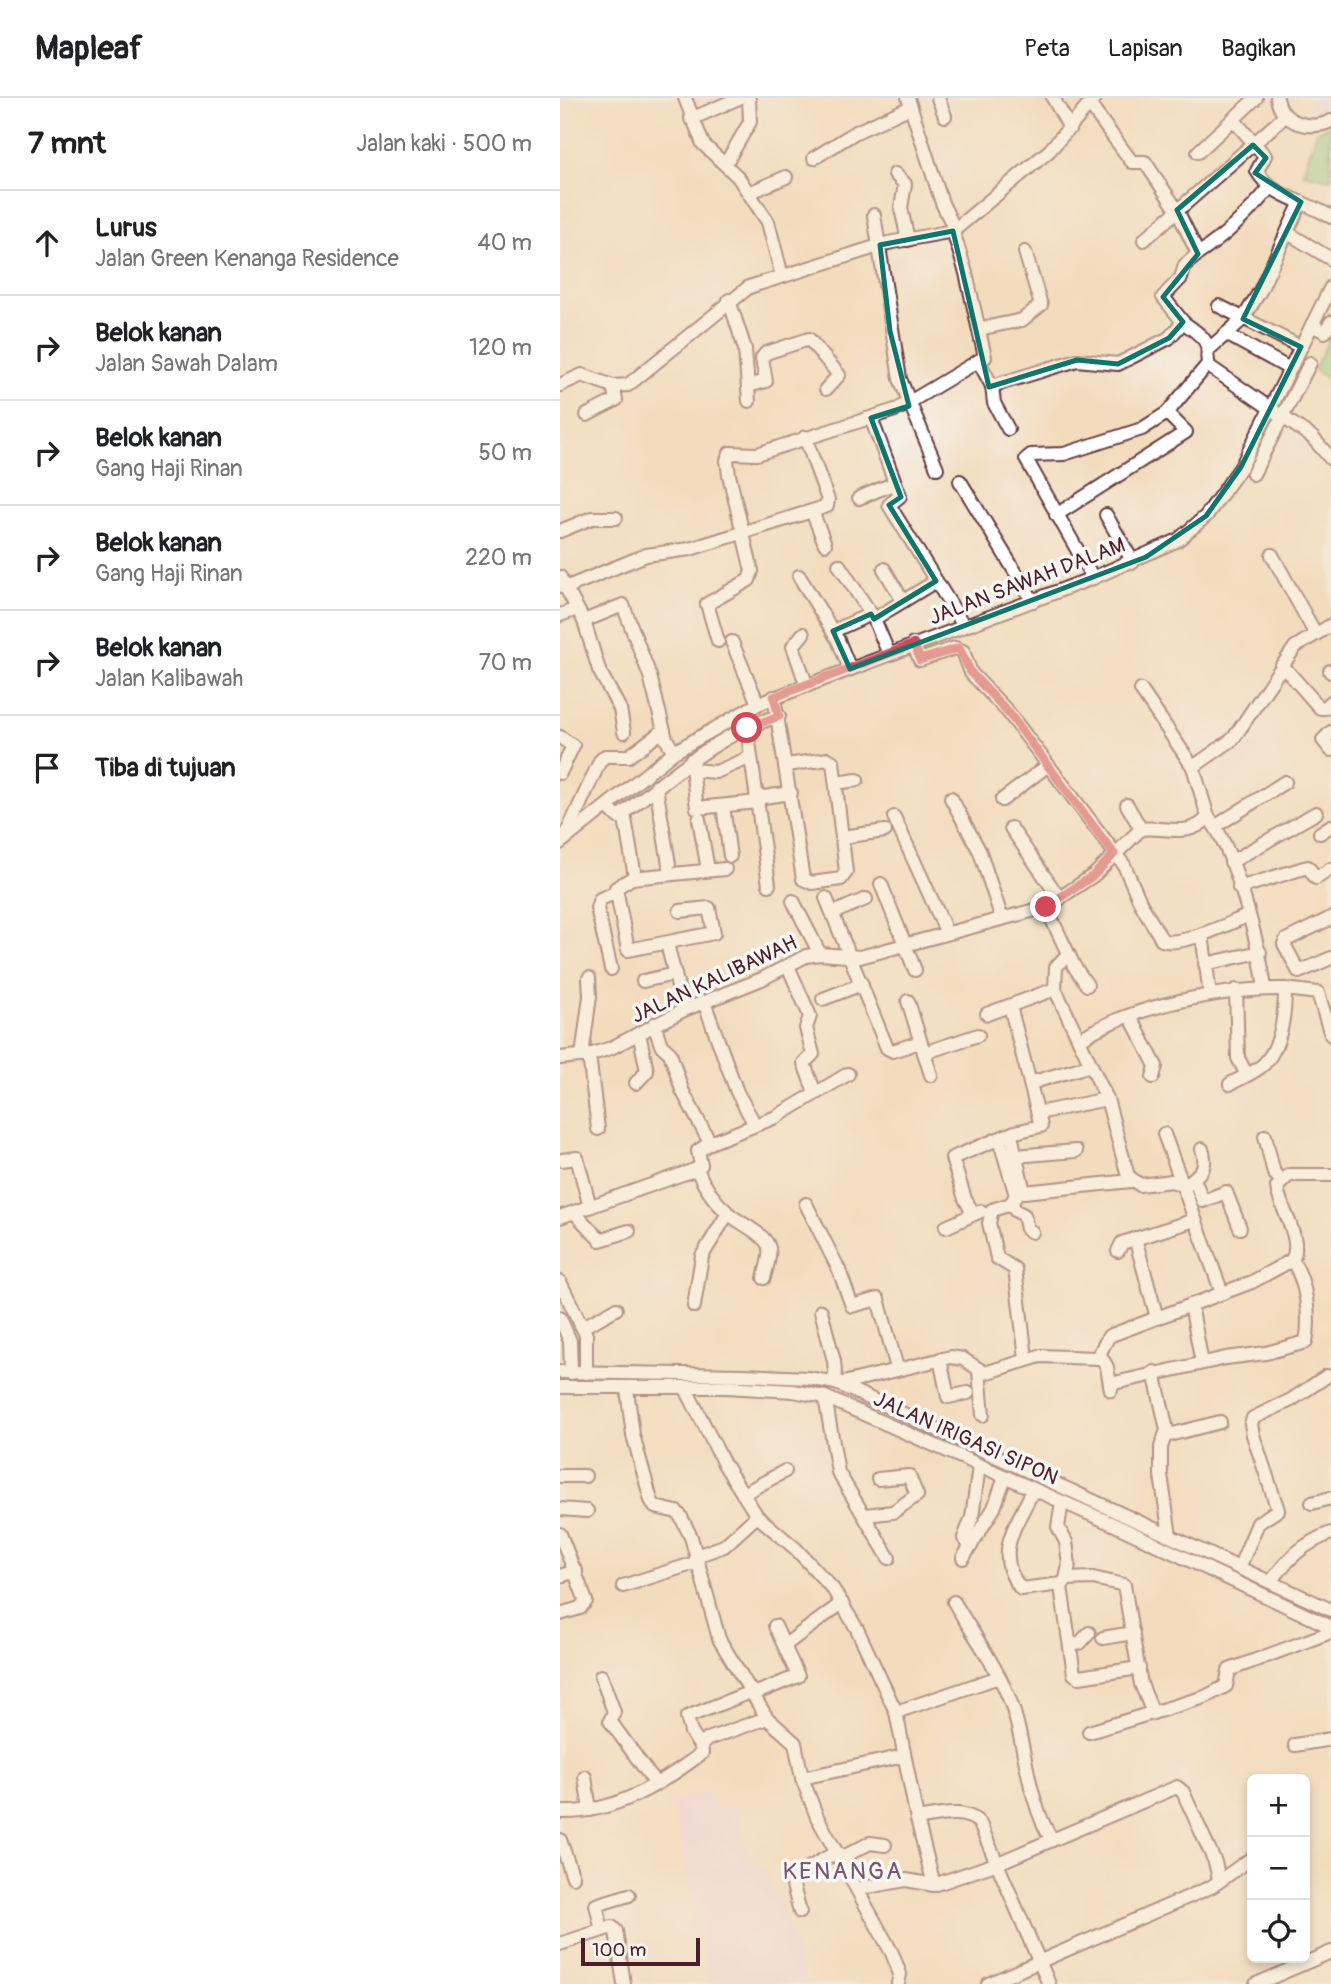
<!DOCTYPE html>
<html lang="id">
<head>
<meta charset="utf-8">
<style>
	:root { --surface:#fff; --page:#f2f2f2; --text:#202124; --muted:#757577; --line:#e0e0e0 }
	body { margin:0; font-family:Pangolin,sans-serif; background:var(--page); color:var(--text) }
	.controls { position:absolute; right:21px; bottom:21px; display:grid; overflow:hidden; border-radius:10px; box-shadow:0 4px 10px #0003 }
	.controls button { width:63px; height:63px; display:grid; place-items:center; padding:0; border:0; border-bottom:2px solid var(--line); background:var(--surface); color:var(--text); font:35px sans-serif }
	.scale { position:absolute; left:21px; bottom:18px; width:119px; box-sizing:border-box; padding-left:7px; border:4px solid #4a1f2b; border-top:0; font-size:19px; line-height:24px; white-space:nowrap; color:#4a1f2b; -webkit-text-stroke:5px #f6f6f2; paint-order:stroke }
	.stop { position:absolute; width:21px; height:21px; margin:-16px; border:5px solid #d1495b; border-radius:50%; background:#fff }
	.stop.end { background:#d1495b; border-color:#fff; box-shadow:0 2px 7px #0008 }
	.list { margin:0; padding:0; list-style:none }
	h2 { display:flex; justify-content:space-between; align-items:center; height:91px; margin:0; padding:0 28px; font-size:30px }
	h2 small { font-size:23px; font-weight:400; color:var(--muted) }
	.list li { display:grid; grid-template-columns:46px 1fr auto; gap:21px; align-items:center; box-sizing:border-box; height:105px; padding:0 28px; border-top:2px solid var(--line) }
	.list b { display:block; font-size:26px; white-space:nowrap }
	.list p { margin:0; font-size:23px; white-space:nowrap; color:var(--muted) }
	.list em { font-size:23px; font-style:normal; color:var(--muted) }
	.icon { flex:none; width:38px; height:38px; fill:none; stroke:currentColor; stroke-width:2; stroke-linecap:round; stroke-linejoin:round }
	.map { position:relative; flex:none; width:771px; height:1886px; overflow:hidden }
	header { display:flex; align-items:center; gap:42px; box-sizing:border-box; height:98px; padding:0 35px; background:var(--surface); border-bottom:2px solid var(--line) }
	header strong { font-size:33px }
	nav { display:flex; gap:38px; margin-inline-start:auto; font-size:24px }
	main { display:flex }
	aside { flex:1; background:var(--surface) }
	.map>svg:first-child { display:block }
</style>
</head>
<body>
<header>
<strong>Mapleaf</strong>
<nav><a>Peta</a><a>Lapisan</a><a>Bagikan</a></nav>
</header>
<main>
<aside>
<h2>7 mnt<small>Jalan kaki · 500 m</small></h2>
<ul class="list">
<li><svg class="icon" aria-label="ahead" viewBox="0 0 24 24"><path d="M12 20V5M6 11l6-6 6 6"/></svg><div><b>Lurus</b><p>Jalan Green Kenanga Residence</p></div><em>40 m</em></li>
<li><svg class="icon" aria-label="right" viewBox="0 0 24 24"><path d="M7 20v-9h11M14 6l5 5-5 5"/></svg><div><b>Belok kanan</b><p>Jalan Sawah Dalam</p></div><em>120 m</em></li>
<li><svg class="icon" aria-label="right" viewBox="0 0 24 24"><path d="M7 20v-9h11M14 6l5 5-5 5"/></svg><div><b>Belok kanan</b><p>Gang Haji Rinan</p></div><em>50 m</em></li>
<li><svg class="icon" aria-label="right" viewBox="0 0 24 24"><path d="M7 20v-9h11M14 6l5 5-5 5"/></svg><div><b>Belok kanan</b><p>Gang Haji Rinan</p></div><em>220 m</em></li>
<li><svg class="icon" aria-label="right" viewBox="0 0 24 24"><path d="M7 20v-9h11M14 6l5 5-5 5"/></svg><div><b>Belok kanan</b><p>Jalan Kalibawah</p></div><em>70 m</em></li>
<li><svg class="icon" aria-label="arrive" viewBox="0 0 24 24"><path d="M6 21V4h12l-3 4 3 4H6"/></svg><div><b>Tiba di tujuan</b></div></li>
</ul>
</aside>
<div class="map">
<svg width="771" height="1886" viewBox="0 0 771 1886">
	<rect width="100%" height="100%" fill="#f6f6f2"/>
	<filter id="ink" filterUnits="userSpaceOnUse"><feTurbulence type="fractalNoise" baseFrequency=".0143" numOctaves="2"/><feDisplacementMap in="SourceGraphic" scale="14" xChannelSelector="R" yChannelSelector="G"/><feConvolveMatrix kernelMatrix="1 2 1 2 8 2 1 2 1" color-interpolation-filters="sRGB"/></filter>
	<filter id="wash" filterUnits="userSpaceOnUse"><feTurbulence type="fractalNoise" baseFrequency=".00686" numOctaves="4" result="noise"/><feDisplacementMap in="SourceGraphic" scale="28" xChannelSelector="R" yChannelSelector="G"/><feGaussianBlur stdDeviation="1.57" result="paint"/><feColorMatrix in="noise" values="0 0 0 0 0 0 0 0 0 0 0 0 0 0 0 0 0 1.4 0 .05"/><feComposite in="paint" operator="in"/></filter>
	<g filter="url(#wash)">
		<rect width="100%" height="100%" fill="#f3dcbe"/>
		<g fill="#efd0e6">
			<polygon points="753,0 771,0 771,19 740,26"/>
			<polygon points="144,1692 158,1712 173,1707 190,1764 201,1766 231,1835 246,1886 151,1886 112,1705"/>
		</g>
		<g fill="#86c982" stroke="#687456" stroke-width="2">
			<polygon points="771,27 771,81 743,75 757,33"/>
			<polygon points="771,238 771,283 754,272"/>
		</g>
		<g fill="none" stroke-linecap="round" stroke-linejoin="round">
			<g stroke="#49aac8" stroke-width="2.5">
				<polyline points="0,1283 42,1283"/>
				<polyline points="192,1284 238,1286 271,1293 547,1417"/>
				<polyline points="569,1427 734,1505"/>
			</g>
		</g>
	</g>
	<g filter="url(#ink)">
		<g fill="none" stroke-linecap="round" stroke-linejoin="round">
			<g stroke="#633b41" stroke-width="16">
				<g id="minor">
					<polyline points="125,0 143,46 178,79 208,124 222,178"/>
					<polyline points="348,0 382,105 395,132"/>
					<polyline points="378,0 385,18"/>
					<polyline points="493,0 510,30"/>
					<path d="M 717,0 C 721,26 751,33 771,23"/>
					<polyline points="131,21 179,0"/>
					<path d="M 673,21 L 705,58 L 697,73 C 711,99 748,104 771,119"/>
					<polyline points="638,54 696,0"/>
					<polyline points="254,60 296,34 351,9"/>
					<polyline points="166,65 190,24 189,0"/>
					<polyline points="335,76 345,86 341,110 348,142"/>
					<polyline points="189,95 226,79"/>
					<polyline points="314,117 340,281 377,370"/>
					<polyline points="728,135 771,161"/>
					<polyline points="584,142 725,18"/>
					<path d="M 638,156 C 667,137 689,115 711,88"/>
					<polyline points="169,202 185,251 189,303"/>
					<polyline points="659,208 741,249"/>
					<path d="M 623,224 C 630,230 645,238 647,248 C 649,257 645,260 650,269 L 752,339 L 771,361"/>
					<polyline points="752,227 765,234 771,224"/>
					<polyline points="419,231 462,222 481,207 465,154"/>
					<polyline points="666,236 730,271"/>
					<polyline points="648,252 683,221 700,193 741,104"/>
					<polyline points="419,264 432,288 517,262 558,266 609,240 623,224 603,199 621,180 625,167 638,156 617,112 585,64 572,64 529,6"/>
					<polyline points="0,287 22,277 53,288 68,287 189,189 328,145 393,133 489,53 535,0"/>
					<polyline points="188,288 206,283 202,260 206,255 249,241 279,277 266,291"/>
					<polyline points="432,288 434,305 448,331"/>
					<polyline points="27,317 56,302 53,288"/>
					<polyline points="311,320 340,398 329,407 404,528"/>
					<polyline points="245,339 268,402 267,408 252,413 265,446"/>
					<polyline points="693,376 750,265"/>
					<polyline points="400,383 473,503"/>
					<polyline points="299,400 335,385"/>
					<polyline points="496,417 626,334 607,315"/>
					<polyline points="546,417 573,464"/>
					<polyline points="0,433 32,420 56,420"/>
					<polyline points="712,457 755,535"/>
					<polyline points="279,467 311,516"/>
					<polyline points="324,471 343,503"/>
					<polyline points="239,478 278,542 290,571"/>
					<polyline points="0,479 24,523 39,572 60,611 64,634"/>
					<polyline points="533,480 466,361 471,357 504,356 582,331 607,315 648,266"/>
					<polyline points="5,490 86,457 130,451 252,413"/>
					<polyline points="0,517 17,511"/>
					<polyline points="314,521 329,556"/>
					<polyline points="24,523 63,507 90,578 106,641 114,654"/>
					<polyline points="273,533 311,516 314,521 376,483"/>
					<polyline points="243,536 233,548 246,586"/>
					<polyline points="158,543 147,506 189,482 192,473 169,377 167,362 170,355 197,356 338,311 425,259 406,175 393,133"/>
					<polyline points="172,544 198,606"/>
					<path d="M 353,546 L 360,562 L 395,550 L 403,553 L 411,575 L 448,614 L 564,767 L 581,806 L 602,842 C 619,850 670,825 687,818"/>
					<polyline points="722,567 760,610 765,610 771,604"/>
					<polyline points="770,573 771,574"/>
					<polyline points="581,592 633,669"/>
					<polyline points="214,599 243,781 252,785 281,781 286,774 273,664 268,661 227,667"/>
					<polyline points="187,630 209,787"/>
					<polyline points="771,634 763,642 771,652"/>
					<polyline points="0,639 13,648 0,675"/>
					<polyline points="131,662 137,710 198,704"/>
					<polyline points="132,672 156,674 191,659"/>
					<polyline points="276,685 297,682"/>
					<polyline points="96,689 109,766"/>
					<polyline points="197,700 231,695"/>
					<polyline points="391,700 420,754 442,821"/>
					<polyline points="442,702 487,668"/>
					<polyline points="567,707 581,731"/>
					<path d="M 47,708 L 58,719 C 110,681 155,636 219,618"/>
					<polyline points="163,708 170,758"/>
					<polyline points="64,715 74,773"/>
					<polyline points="334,719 387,835"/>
					<path d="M 648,719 C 674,748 700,851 705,891"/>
					<polyline points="139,721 148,772"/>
					<polyline points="656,728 725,684"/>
					<polyline points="451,730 500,801"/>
					<polyline points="760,735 771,728"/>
					<polyline points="5,739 40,663 45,658 69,658 104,632"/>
					<polyline points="282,739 325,733"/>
					<polyline points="0,745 114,654 198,606 533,480 618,442 646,418 681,369 771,189"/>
					<polyline points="671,764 756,715"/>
					<polyline points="321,786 355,872"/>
					<polyline points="679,790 744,770 748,769 756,780 771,771"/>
					<polyline points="266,800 327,950 333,953 360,944"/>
					<polyline points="233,803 260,856"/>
					<polyline points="486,809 514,868 527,887"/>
					<polyline points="120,813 149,810 154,835 68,852 56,790 72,780 165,771"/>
					<polyline points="273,815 306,801"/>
					<polyline points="771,820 726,842 724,846 739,874 771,860"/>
					<polyline points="642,836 650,897"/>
					<polyline points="107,846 124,912"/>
					<polyline points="508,856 496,869 495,891 547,1001 568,1078 580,1087 612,1083 619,1086"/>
					<polyline points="645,866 700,854"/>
					<polyline points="228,868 250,918 246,930 253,956 244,965 255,995"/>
					<polyline points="51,871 37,810 40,801 55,795"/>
					<polyline points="83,883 115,876"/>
					<polyline points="676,892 678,960 687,977"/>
					<polyline points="263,901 302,886"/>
					<polyline points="348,903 371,977"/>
					<polyline points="144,904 177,994 194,1025"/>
					<polyline points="427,916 495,891"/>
					<polyline points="570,918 596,968 593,979"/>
					<path d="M 94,926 L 101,947 L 110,955 L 122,992 L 150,1045 L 138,1053 L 141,1067 L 137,1071 C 144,1089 154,1103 169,1116 C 179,1125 202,1134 208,1147 C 212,1155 206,1171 204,1180"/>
					<path d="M 519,942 C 569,908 665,890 725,891"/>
					<polyline points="364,955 418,937"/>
					<polyline points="29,957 38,1031"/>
					<polyline points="22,958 30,898 29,880"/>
					<path d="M 0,960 L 29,957 L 51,950 L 124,912 L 202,881 L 246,858 L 260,856 L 300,859 L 486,809 L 534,777 L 581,731 C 605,728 630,741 648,719 L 633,669 L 673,641 L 735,549 L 771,527"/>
					<polyline points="76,985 87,973 79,935"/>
					<polyline points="470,985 531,967"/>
					<path d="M 670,986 C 681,980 696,974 704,966 C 722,947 725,916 725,891 L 758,895 L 771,937"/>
					<polyline points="478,1015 547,1001"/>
					<polyline points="604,1036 662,1195"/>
					<polyline points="451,1037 464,1094 571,1083"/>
					<polyline points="705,1038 714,1075 721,1082"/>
					<polyline points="439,1041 456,1097 451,1106"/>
					<polyline points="150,1045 216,1019 288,976"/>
					<polyline points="455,1058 516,1053"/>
					<polyline points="2,1062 17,1060 30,1109"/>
					<polyline points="634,1081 643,1103 666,1094 680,1130"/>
					<path d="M 628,1085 C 642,1074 648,1069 642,1051"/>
					<polyline points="246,1106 279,1172 292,1208 318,1201 337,1270"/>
					<polyline points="451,1106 432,1112 429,1125 437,1160 455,1171 466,1260"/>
					<polyline points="451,1106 456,1113 464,1117 467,1131 472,1134"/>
					<polyline points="14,1114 40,1142 69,1133"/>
					<polyline points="413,1115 405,1101 392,1060 455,1034 481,1028 450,908"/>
					<polyline points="0,1119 137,1071"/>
					<polyline points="386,1129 421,1113"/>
					<polyline points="575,1140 597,1220"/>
					<polyline points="558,1153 562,1145 635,1122"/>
					<polyline points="0,1184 26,1237 26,1275"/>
					<polyline points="631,1207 642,1265"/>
					<polyline points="134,1208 142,1158 168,1115"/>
					<polyline points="261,1213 274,1263 276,1285"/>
					<polyline points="0,1220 10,1243 11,1275"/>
					<polyline points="23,1229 56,1211"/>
					<polyline points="540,1257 547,1269 551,1292"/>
					<polyline points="380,1261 388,1299 408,1295"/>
					<polyline points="419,1273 423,1317"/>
					<polyline points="0,1274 184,1277 248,1280 276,1285 771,1512"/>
					<polyline points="594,1274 607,1332 601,1349 601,1377 610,1438"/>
					<path d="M 279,1286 L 391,1259 L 403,1261 L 425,1275 L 480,1258 L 537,1260 L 549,1238 L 692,1184 L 732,1162 C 744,1141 719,1110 717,1089 L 729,1077 L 771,1077"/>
					<path d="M 550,1286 L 666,1260 L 706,1255 L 746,1244 C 751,1218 746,1183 732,1162"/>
					<polyline points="0,1289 166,1289 233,1293 265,1299 557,1428 771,1529"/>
					<polyline points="125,1289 164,1366 197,1418 236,1451 273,1491 297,1531 336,1614 357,1721 374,1787"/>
					<polyline points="67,1291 73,1337 91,1402 95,1409 117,1414 121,1419 131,1439 159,1541 207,1620 235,1645 242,1680 257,1719 332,1855 340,1876 338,1886"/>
					<polyline points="265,1299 278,1374 329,1460"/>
					<polyline points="605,1338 660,1324"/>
					<polyline points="0,1378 25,1378"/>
					<path d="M 473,1392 C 457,1427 432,1455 461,1491 L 502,1486"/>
					<polyline points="183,1396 225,1373"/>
					<polyline points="502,1404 498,1429 506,1444 509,1467 506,1481 501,1489 514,1576 519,1579 579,1570"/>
					<polyline points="752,1405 771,1400"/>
					<polyline points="0,1411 27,1413"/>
					<polyline points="305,1417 333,1414 357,1397 349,1378 318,1381"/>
					<polyline points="0,1436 26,1503 20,1510 0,1516"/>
					<polyline points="411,1448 404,1440 412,1419 419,1368"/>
					<polyline points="136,1458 164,1448 197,1418"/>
					<polyline points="403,1460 434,1410 445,1379"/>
					<polyline points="679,1470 698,1425 718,1412 693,1337 691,1326 693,1320 731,1302 767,1278"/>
					<polyline points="0,1478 16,1473"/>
					<polyline points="506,1481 533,1480 564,1487 581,1586 593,1615"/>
					<path d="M 711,1484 C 727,1461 744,1445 771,1435"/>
					<polyline points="63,1488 138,1464"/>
					<path d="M 394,1504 C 414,1538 439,1571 452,1608 C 467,1653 467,1702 492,1742"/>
					<polyline points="543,1540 573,1535"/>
					<polyline points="225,1547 282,1505"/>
					<polyline points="510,1547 520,1545 529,1535"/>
					<polyline points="41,1578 54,1614 50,1623 96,1686"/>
					<polyline points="194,1596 238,1578 215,1528"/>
					<polyline points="336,1614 439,1579"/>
					<polyline points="529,1634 645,1599 666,1588 669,1572 771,1534"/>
					<polyline points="735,1647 771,1641"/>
					<polyline points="140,1648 131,1634 127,1619 193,1593"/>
					<polyline points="25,1679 30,1712"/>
					<polyline points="242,1680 344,1658"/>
					<path d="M 0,1714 C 54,1716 101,1686 142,1655 L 141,1647 L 148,1641 L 207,1620"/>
					<path d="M 357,1721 C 376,1718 406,1709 420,1726 L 489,1886"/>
					<polyline points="0,1742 13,1779"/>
					<polyline points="279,1761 310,1745 325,1747"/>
					<polyline points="297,1791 346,1782 374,1787 438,1765 617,1689 623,1694 655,1764 659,1781"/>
					<polyline points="240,1814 231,1780 275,1755"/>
					<polyline points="42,1832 36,1807 69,1797"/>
					<polyline points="0,1846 52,1829 56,1833 64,1886"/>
					<polyline points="428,1886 651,1789 692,1760"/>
					<polyline points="696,1886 771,1854"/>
				</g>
			</g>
			<use href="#minor" stroke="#fff" stroke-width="12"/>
		</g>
	</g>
	<g fill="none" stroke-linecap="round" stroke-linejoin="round" filter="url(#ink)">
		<polyline stroke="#d1495b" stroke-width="9" points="187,630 219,618 214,599 354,546 360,562 399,550 411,575 448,614 554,756 534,777 486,809"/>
	</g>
	<path d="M0 0H771V1886H0ZM 693,47 L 706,60 L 695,75 L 741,104 L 683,221 L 741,249 L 681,369 L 646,418 L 586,459 L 290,571 L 273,533 L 311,516 L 314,521 L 376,483 L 329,407 L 341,399 L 311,320 L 349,308 L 330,233 L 320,147 L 393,133 L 429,289 L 517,262 L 558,266 L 609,240 L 623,224 L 603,199 L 638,156 L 617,112 Z" fill="#f3dcbe" fill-opacity=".55" fill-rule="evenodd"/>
	<path fill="none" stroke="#0f766e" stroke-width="5" stroke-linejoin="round" d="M 693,47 L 706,60 L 695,75 L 741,104 L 683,221 L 741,249 L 681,369 L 646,418 L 586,459 L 290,571 L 273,533 L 311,516 L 314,521 L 376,483 L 329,407 L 341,399 L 311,320 L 349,308 L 330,233 L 320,147 L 393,133 L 429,289 L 517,262 L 558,266 L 609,240 L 623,224 L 603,199 L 638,156 L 617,112 Z"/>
	<g text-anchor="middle" stroke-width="7" stroke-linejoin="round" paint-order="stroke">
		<g font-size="21" fill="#4a1f2b" stroke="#f6f6f2">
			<text transform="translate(467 483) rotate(-21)" y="7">JALAN SAWAH DALAM</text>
			<text transform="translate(154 881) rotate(-25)" y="7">JALAN KALIBAWAH</text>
			<text transform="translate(406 1340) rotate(24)" y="7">JALAN IRIGASI SIPON</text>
		</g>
		<g font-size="24" letter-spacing="2" fill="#76556f" stroke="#f6f6f2">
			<text x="283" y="1781">KENANGA</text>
		</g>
	</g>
</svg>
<div class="controls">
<button>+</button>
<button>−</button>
<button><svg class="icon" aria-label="locate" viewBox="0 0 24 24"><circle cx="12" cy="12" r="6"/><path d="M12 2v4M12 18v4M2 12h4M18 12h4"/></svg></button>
</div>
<div class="scale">100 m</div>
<div class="stop" style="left:187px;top:630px"></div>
<div class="stop end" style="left:486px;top:809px"></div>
</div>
</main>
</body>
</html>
